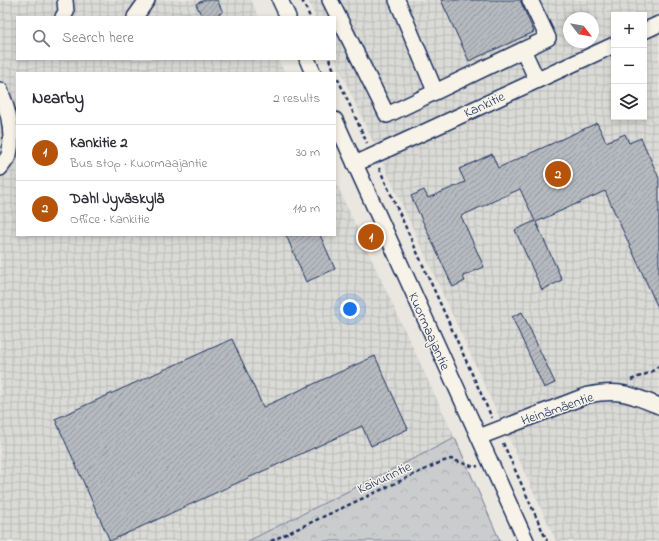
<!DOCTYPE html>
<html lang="en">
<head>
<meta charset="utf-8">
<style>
	:root { --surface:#fff; --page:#f7f7f7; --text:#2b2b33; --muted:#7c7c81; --line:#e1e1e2; --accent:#b45309 }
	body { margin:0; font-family:"Indie Flower",sans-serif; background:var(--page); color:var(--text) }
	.controls { position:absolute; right:12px; top:12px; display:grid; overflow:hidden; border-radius:0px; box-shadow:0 2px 6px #0003 }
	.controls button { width:36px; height:36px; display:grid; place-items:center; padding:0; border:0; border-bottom:1px solid var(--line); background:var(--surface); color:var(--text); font:20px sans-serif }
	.compass { position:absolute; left:563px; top:12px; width:36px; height:36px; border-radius:50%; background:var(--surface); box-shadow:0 2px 6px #0003; rotate:121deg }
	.you { position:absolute; left:350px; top:309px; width:14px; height:14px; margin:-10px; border:3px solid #fff; border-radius:50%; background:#1a73e8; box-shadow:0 0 0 6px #1a73e833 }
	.badge { display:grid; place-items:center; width:26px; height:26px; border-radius:50%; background:var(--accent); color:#fff; font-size:13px; font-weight:700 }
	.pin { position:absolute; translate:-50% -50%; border:2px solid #fff; box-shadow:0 1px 4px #0006 }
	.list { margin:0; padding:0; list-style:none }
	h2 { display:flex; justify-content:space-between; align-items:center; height:52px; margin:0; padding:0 16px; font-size:17px }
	h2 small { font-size:13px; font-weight:400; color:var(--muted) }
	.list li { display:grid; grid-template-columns:26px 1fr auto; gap:12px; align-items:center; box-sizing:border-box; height:56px; padding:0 16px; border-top:1px solid var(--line) }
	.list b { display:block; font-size:15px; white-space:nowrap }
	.list p { margin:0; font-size:13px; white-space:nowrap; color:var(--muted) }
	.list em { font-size:13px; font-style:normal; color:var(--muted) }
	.icon { flex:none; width:22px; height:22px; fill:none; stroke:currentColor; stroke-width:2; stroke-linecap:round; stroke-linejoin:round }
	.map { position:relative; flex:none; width:659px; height:541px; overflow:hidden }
	.search { position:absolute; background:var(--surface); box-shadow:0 2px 6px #0003; left:16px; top:16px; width:320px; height:44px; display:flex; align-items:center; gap:10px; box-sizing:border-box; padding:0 14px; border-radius:0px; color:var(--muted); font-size:15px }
	.panel { position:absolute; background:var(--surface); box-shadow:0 2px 6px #0003; left:16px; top:72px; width:320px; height:164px; border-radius:0px }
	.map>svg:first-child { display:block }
</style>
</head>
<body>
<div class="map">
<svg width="659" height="541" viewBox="0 0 659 541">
	<defs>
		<pattern id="industrial-grid" width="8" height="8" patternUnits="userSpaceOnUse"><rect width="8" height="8" fill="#dadad6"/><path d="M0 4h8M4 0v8" fill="none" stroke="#babbba"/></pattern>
		<pattern id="forest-crowns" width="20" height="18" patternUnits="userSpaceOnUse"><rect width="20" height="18" fill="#cbcccd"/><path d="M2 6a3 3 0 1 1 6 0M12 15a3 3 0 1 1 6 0" fill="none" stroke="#aeb0b2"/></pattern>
		<pattern id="building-hatch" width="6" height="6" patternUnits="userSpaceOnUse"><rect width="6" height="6" fill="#b6babf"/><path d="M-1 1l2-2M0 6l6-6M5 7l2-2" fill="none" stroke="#93989e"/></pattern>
	</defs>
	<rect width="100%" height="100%" fill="#eae7e0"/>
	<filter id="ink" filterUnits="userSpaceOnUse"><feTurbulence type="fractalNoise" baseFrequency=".025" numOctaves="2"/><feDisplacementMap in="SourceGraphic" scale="8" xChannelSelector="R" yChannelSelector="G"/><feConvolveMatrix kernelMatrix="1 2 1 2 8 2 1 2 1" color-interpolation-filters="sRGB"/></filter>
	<g filter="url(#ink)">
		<g fill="url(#industrial-grid)" fill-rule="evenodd">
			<polygon points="0,0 251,0 259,17 17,17 17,59 278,59 285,73 17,73 17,235 335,235 335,181 455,438 248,541 0,541"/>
			<path d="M 308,0 L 659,0 L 659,541 L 556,541 L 335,59 L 335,17 L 315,17 ZM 614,15 L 644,15 L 644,117 L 614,117 ZM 569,18 L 593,18 L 593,42 L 569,42 Z"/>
		</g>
		<polygon fill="url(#forest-crowns)" stroke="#737e96" points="455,438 500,541 248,541"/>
		<g fill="url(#building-hatch)" stroke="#1b2f5e">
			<polygon points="204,0 217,0 223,12 213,17 202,17 196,4"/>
			<polygon points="441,0 520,0 534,32 469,61"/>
			<polygon points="597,123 606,142 625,134 629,143 641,138 659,178 659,310 605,191 536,222 562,280 542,290 515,230 535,221 520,189 461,216 484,267 463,276 465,281 453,287 411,196 424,190 428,198 465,182 459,169 492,154 498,168"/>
			<polygon points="286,235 320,235 335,269 306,282"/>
			<polygon points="522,312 555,383 544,388 512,317"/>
			<polygon points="232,339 263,407 375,356 408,429 371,446 362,426 110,541 55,419"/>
		</g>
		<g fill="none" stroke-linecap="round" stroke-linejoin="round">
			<g stroke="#1b2f5e" stroke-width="18">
				<g id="minor">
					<polyline points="280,0 288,17"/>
					<polyline points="330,0 387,115 548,38 530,0"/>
					<polyline points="397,0 435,91"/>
					<polyline points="63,17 66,12 65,0"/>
					<polyline points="135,17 147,0"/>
					<polyline points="644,31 659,24"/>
					<polyline points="523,50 537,80"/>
					<polyline points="307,59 313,73"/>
					<path d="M 0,90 C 8,109 14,134 9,155 C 7,159 3,164 0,168"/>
					<polyline points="335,120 526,541"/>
					<polyline points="355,164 614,45"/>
					<path d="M 479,437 L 588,395 C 619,389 630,394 659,406"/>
				</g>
			</g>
			<g stroke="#1b2f5e" stroke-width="2.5" stroke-dasharray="4 3" stroke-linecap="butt">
				<polyline points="302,0 310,17"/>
				<polyline points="329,59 367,143"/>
				<polyline points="379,168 492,418"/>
				<polyline points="631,380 651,372 659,366"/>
				<polyline points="503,443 547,541"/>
				<polyline points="271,541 441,462 451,459 474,467 478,466"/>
			</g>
			<use href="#minor" stroke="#f7f3e8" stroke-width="15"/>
		</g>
	</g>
	<g text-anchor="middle" stroke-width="3" stroke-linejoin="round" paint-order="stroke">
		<g font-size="14" fill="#1b2f5e" stroke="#f7f3e8">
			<text transform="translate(484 104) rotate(-25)" y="5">Kankitie</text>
			<text transform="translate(430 331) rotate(66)" y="5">Kuormaajantie</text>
			<text transform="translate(557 408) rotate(-19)" y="5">Heinämäentie</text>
			<text transform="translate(384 477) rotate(-25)" y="5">Kaivurintie</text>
		</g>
	</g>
</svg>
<div class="controls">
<button>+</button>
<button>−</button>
<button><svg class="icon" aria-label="layers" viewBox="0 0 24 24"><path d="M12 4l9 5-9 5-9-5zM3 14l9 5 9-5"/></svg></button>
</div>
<svg class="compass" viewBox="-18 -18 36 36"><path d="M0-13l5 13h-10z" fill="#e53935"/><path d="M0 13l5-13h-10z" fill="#7c7c81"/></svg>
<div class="you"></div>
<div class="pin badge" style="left:371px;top:237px">1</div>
<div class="pin badge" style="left:558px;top:174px">2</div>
<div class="search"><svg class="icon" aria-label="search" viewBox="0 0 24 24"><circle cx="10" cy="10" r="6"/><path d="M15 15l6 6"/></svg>Search here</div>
<section class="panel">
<h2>Nearby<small>2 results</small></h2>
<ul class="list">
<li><span class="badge">1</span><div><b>Kankitie 2</b><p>Bus stop · Kuormaajantie</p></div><em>30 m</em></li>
<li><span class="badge">2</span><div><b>Dahl Jyväskylä</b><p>Office · Kankitie</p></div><em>110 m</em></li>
</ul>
</section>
</div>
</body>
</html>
